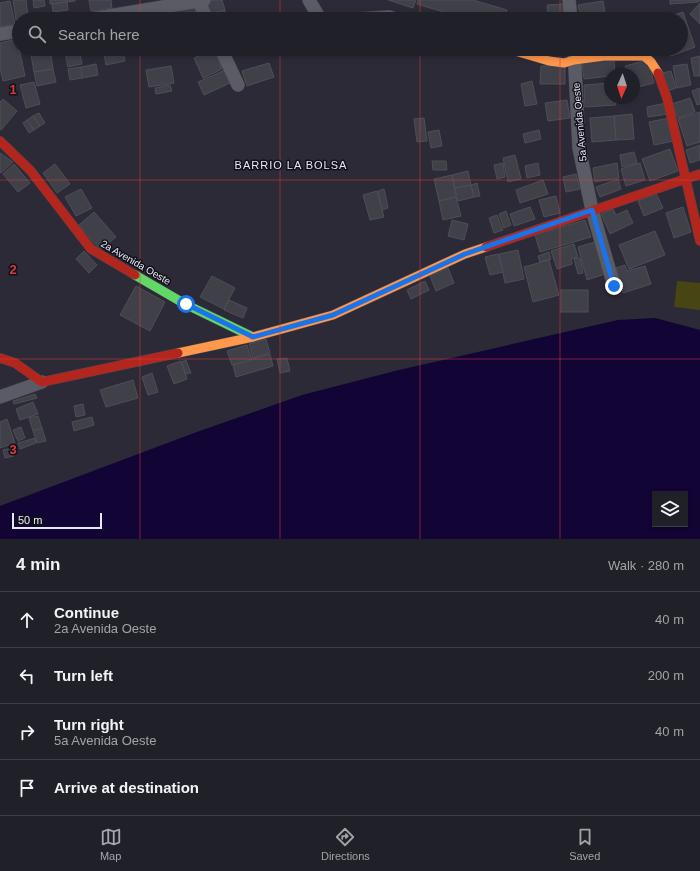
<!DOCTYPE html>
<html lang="en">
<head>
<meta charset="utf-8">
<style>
	:root { --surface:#202028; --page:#282830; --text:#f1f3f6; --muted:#a2a3a8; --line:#3d3e45; --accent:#a6a6b3 }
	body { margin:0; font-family:Arial,sans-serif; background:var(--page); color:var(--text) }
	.controls { position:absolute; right:12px; bottom:12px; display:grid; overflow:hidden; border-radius:0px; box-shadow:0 2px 6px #0003 }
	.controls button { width:36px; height:36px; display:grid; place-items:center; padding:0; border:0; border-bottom:1px solid var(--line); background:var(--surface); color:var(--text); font:20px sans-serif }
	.compass { position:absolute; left:604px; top:68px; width:36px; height:36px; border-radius:50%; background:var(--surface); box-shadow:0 2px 6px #0003; rotate:183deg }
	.scale { position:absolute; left:12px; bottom:10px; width:90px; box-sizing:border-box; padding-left:4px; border:2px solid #e8e8f6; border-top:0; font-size:11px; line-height:14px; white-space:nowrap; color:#e8e8f6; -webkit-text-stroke:3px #111019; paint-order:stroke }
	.stop { position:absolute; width:12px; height:12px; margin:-9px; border:3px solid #1a73e8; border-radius:50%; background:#fff }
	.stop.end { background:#1a73e8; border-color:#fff; box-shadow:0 1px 4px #0008 }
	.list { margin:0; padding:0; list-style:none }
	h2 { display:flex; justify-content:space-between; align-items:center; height:52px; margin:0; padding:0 16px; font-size:17px }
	h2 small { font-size:13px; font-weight:400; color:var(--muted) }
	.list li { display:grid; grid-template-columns:26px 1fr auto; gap:12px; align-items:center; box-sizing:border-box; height:56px; padding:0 16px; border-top:1px solid var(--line) }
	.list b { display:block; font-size:15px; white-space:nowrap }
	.list p { margin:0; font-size:13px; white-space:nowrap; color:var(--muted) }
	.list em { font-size:13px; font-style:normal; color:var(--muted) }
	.icon { flex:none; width:22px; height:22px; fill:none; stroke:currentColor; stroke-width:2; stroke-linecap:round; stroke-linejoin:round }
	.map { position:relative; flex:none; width:700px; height:539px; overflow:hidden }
	.search { position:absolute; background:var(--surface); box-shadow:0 2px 6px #0003; left:12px; right:12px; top:12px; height:44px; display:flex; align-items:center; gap:10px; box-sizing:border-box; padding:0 14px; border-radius:22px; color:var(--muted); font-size:15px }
	.sheet { height:276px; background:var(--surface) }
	nav { display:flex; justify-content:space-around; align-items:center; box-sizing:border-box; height:56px; border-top:1px solid var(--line); background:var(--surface); font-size:11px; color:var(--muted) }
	nav a { display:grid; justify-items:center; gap:2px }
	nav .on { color:var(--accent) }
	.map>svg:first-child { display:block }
</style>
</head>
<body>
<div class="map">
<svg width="700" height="539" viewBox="0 0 700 539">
	<rect width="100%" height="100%" fill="#2b2a36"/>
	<polygon fill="#464513" points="677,281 700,283 700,310 674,307"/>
	<path fill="#120435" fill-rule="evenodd" d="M 655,318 L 700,330 L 700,539 L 0,539 L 0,506 L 194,433 L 302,395 L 399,370 L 618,320 ZM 655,494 L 685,494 L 685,524 L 655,524 Z"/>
	<g fill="#404049" stroke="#4e4e58">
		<polygon points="13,0 26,0 28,18 16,20"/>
		<polygon points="33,0 44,0 45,6 34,8"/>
		<polygon points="50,0 75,0 75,1 50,4"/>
		<polygon points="89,0 111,0 112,8 91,11"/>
		<polygon points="213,0 222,0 225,10 206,15 204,3"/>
		<polygon points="388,0 416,0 413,8"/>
		<polygon points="418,0 473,0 507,10 505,19 467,19 417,4"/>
		<polygon points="670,0 699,0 699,2 670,4"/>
		<polygon points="10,1 15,24 0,27 0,3"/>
		<polygon points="603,1 606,19 581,19 578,5"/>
		<polygon points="67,2 68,10 53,12 52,4"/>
		<polygon points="700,3 700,24 690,14"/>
		<polygon points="563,4 564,19 548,19 547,5"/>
		<polygon points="196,5 199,19 167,19 165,12"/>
		<polygon points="225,10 227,19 207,19 206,15"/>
		<polygon points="683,12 695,47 671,56 668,49 681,49 681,19 662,19"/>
		<polygon points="17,39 25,76 3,81 0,68 0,43"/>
		<polygon points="30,49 64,49 64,53 51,55 53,69 34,72"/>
		<polygon points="64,49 79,49 82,64 68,67"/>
		<polygon points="103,49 123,49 123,50 104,54"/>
		<polygon points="214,49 222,69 203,78 194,58"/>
		<polygon points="549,49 568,49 568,54 548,53"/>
		<polygon points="123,50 125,61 106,65 104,54"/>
		<polygon points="700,56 700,76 694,76 691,58"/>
		<polygon points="614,59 615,74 610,74 610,76 584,79 582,63"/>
		<polygon points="648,60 654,83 634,88 634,74 628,74 625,66"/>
		<polygon points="269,63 274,77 247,86 242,71"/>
		<polygon points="96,64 98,75 82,78 81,67"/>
		<polygon points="687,64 691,85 677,88 673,66"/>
		<polygon points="171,66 174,83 149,87 146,70"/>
		<polygon points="541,66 565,66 565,84 540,84"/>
		<polygon points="81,67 82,78 70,80 68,69"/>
		<polygon points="53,69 56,82 37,86 34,72"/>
		<polygon points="225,70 230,83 204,95 198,82"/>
		<polygon points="671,71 676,88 667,91 662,73"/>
		<polygon points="532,81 537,104 525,106 521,84"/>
		<polygon points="34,82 40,104 26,108 20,85"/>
		<polygon points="610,83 610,98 615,98 616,105 585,107 584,85"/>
		<polygon points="170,85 172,91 156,94 155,88"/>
		<polygon points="700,88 700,104 697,105 692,91"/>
		<polygon points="690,98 695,112 678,118 672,104"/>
		<polygon points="3,99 17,111 1,130 0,129 0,102"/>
		<polygon points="567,100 570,118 548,121 545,103"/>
		<polygon points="666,103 668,114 648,117 647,107"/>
		<polygon points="700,112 700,142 687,146 678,119"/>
		<polygon points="39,113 45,123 40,126 33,116"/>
		<polygon points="632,114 634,139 616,140 614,116"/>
		<polygon points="33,116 40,126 34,130 27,120"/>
		<polygon points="614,116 616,140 592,142 590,118"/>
		<polygon points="424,118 427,141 417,142 414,119"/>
		<polygon points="669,118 674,141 654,145 649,122"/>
		<polygon points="27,120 34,130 29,133 23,123"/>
		<polygon points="439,130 442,146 431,148 428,132"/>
		<polygon points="539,130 541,139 525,143 523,134"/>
		<polygon points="700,145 700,160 690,163 686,150"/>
		<polygon points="670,149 678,171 650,181 642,159"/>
		<polygon points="634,152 637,163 622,167 620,155"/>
		<polygon points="0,153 13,162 1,173 0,172"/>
		<polygon points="515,155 521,179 508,182 503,158"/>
		<polygon points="432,161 446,161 447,170 433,170"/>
		<polygon points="503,163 505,177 497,179 494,165"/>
		<polygon points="538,163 540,175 527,178 525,166"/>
		<polygon points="617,163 619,178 595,182 593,168"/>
		<polygon points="640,163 645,180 626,186 621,169"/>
		<polygon points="14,164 30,183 18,192 3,174"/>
		<polygon points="55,164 70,184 57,193 43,173"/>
		<polygon points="468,171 471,185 455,188 452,175"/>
		<polygon points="576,174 580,189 566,192 563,177"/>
		<polygon points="452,175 456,197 439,201 434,179"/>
		<polygon points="618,179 621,189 600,197 596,187"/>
		<polygon points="543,180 548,194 520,203 516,190"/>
		<polygon points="477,183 480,196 474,197 471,185"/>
		<polygon points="471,185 474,197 458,201 455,188"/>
		<polygon points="81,189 92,208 76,216 65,197"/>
		<polygon points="384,189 388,208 382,210 378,191"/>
		<polygon points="377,191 384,217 370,220 363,195"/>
		<polygon points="656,193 663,208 644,216 638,201"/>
		<polygon points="556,196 560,213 544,217 539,200"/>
		<polygon points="456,197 461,216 443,220 439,201"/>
		<polygon points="530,207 535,219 514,226 510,214"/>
		<polygon points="683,207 691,232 674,238 666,213"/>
		<polygon points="613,209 616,215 627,210 633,223 610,234 601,214"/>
		<polygon points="506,211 511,225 504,228 499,214"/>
		<polygon points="94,212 116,237 100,250 79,225"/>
		<polygon points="497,215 503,230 494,233 489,218"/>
		<polygon points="452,220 468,224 464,240 448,236"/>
		<polygon points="585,220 591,237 540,252 535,235"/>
		<polygon points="655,231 665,255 629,269 619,245"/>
		<polygon points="595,242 605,274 587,280 578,247"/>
		<polygon points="574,244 578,257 571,259 572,264 557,269 551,251"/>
		<polygon points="518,250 524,279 505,283 499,254"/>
		<polygon points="84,251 97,265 89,273 76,259"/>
		<polygon points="549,252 551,259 540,262 538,256"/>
		<polygon points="498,254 503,272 490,275 485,257"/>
		<polygon points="580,258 583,273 578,274 574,259"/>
		<polygon points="549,260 559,295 533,302 524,267"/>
		<polygon points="625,265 627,271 645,266 651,284 623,293 616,268"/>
		<polygon points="448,268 454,283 436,291 430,276"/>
		<polygon points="212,276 235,288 224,309 200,297"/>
		<polygon points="425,281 429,290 411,299 407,290"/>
		<polygon points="136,286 165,302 150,331 120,315"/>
		<rect x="561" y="290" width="27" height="22"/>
		<polygon points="229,300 247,308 243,318 224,310"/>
		<polygon points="266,339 270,353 253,358 249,344"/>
		<polygon points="247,345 252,360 232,365 227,351"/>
		<polygon points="270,354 273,366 236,377 233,365"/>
		<polygon points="287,358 290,371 280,373 277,359"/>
		<polygon points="186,360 191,373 186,374 181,362"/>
		<polygon points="181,361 187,379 174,384 167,366"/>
		<polygon points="152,373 158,392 148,395 142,377"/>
		<polygon points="133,380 138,398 106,407 100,390"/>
		<polygon points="35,394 37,398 14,404 13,401"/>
		<polygon points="33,402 38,414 20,420 16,409"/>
		<polygon points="83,404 85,415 76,417 74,406"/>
		<polygon points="38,416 42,428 33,431 29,418"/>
		<polygon points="92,417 94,425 74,431 72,422"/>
		<polygon points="7,419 15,443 0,448 0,422"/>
		<polygon points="21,427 25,438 18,441 13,430"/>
		<polygon points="42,428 46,441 37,443 33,431"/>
		<polygon points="35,438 36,443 20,449 18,443"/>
		<polygon points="12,448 14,456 5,458 3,450"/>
	</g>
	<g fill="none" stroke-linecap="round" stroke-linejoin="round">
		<g stroke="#474650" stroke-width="14">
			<g id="street">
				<polyline points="198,0 207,19"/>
				<polyline points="309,0 320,19"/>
				<polyline points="569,0 571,19"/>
				<polyline points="91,19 204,0"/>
				<polyline points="358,19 389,17 395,19"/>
				<polyline points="0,34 19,31"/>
				<polyline points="221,49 238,85"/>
				<polyline points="574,49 579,148 592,210 614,286"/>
				<polyline points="0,397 42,382"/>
			</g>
		</g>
		<g stroke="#474650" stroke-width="10">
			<polyline id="fast" points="135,275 185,304 253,337"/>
		</g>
		<g stroke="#474650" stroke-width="10">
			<g id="slow">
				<polyline points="509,49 549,61 564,63 574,60 604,56 644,56 651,62 658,73"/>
				<polyline points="178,353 253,337 333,315 465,254 486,247"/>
			</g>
		</g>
		<g stroke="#474650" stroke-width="10">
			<g id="jam">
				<polyline points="658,73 667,98 700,241"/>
				<polyline points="0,141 30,170 91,249 135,275"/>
				<polyline points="486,247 700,174"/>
				<polyline points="0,358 15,363 42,382 178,353"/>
			</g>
		</g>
		<use href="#street" stroke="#5b5b65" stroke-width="13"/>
		<use href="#fast" stroke="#63d668" stroke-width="9"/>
		<use href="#slow" stroke="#ff974d" stroke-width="9"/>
		<use href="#jam" stroke="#b3261e" stroke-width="9"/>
	</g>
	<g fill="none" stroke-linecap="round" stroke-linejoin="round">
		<polyline stroke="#1a73e8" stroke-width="5" points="186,304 253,337 333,315 465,254 592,210 614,286"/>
	</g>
	<path fill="none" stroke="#d83b3d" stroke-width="1" stroke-opacity="0.55" d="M 140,0 L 140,19M 280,0 L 280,19M 420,0 L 420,19M 560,0 L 560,19M 140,49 L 140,539M 280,49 L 280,539M 420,49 L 420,539M 560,49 L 560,539M 0,180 L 700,180M 0,359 L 700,359"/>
	<g text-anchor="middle" stroke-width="3" stroke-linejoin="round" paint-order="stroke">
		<g font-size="10" fill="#e8e8f6" stroke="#111019">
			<text transform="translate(579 122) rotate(-95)" y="4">5a Avenida Oeste</text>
			<text transform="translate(136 262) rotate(30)" y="4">2a Avenida Oeste</text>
		</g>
		<g font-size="11" letter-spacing="1" fill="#e8e8f6" stroke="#111019">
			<text x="291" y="169">BARRIO LA BOLSA</text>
		</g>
	</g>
	<g font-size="13" text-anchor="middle" font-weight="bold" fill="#d83b3d" stroke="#111019" stroke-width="3" stroke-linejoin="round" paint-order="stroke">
		<text x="13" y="94">1</text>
		<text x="13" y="274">2</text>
		<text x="13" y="454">3</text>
	</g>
</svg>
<div class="controls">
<button><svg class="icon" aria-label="layers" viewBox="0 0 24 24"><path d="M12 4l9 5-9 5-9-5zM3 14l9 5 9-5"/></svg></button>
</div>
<svg class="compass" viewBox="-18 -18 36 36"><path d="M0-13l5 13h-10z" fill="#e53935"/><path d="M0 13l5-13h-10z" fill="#a2a3a8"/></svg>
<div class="scale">50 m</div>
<div class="stop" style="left:186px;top:304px"></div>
<div class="stop end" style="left:614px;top:286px"></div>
<div class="search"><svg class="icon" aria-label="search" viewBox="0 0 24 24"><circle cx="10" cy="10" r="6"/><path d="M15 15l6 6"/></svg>Search here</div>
</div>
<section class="sheet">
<h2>4 min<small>Walk · 280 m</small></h2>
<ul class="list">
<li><svg class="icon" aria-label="ahead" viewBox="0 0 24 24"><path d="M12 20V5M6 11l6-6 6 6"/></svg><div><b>Continue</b><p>2a Avenida Oeste</p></div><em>40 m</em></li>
<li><svg class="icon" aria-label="left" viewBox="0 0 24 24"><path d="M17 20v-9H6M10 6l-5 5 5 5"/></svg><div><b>Turn left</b></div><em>200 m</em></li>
<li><svg class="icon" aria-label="right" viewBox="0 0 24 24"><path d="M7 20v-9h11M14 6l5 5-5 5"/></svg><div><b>Turn right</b><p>5a Avenida Oeste</p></div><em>40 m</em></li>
<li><svg class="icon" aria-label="arrive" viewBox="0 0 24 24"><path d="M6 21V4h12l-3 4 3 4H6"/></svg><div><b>Arrive at destination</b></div></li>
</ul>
</section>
<nav>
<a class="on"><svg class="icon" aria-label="map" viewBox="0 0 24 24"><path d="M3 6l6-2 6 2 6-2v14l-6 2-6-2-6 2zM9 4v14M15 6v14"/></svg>Map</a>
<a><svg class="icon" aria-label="directions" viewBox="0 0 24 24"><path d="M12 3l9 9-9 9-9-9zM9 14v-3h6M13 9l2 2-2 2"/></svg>Directions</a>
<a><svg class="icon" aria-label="saved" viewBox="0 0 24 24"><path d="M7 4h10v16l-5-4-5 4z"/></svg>Saved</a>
</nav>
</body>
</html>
